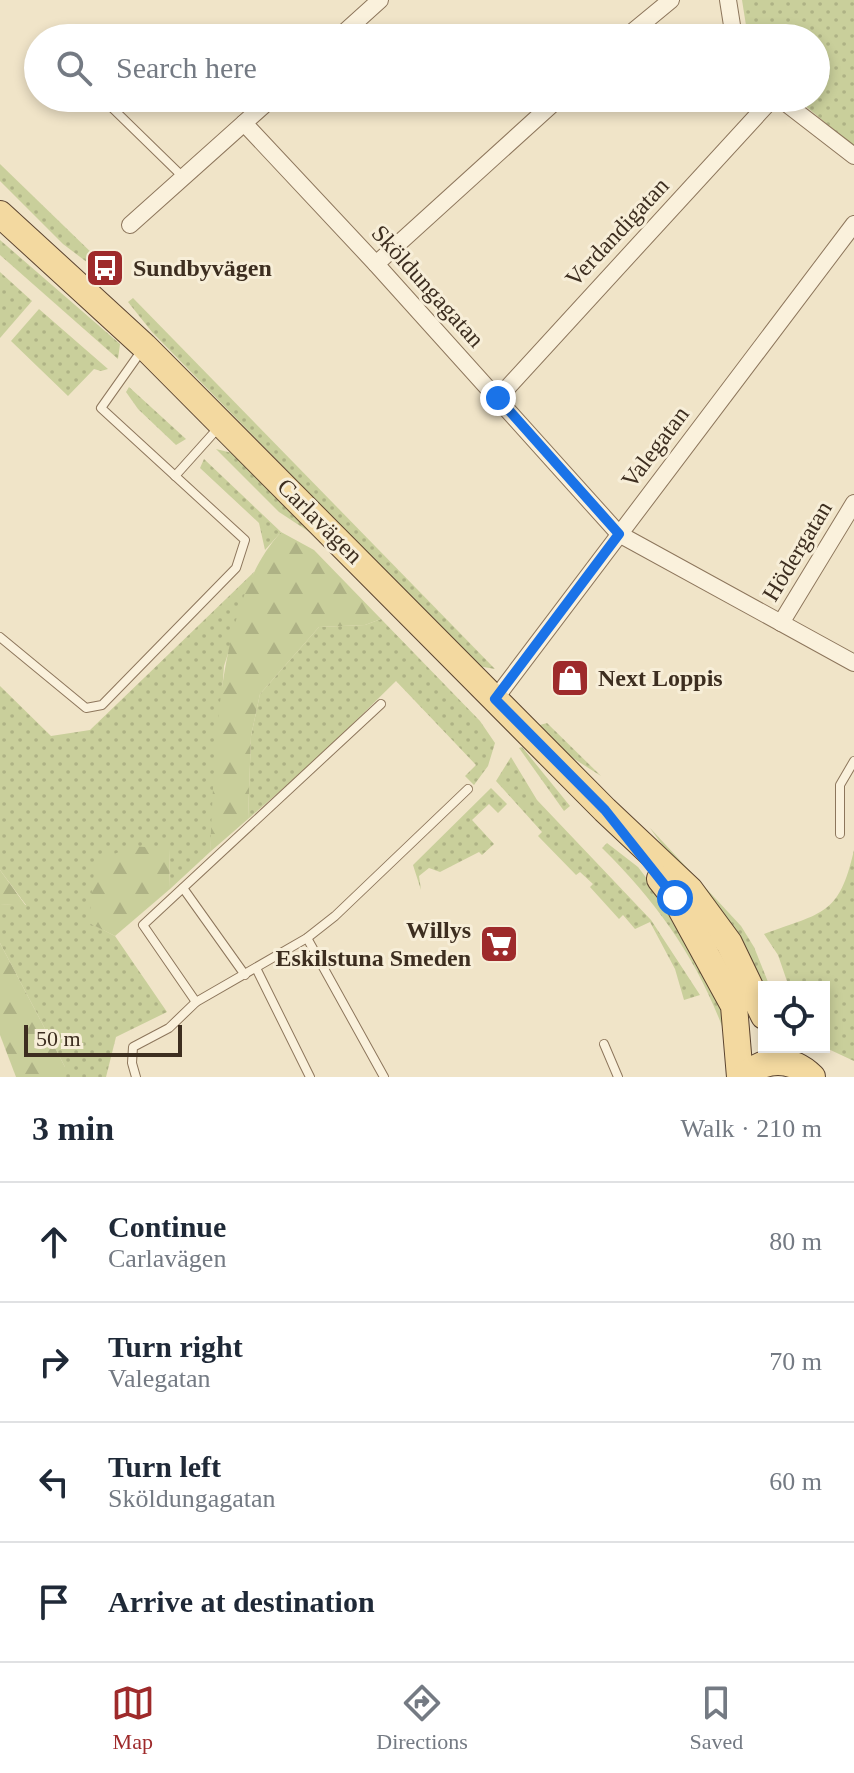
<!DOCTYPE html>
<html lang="en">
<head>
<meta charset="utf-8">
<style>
	:root { --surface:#fff; --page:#f6f6f7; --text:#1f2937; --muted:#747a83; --line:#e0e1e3; --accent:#9e2a2b }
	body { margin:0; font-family:"Times New Roman",serif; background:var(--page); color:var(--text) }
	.controls { position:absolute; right:24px; bottom:24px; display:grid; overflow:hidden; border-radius:0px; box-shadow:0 4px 12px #0003 }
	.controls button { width:72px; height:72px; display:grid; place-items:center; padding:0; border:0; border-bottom:2px solid var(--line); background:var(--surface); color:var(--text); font:40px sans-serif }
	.scale { position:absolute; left:24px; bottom:20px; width:158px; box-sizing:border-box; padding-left:8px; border:4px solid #3d2e20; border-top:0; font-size:22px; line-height:28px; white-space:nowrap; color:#3d2e20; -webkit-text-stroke:6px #f7eed8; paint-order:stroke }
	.stop { position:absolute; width:24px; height:24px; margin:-18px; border:6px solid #1a73e8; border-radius:50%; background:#fff }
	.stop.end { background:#1a73e8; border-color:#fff; box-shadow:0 2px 8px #0008 }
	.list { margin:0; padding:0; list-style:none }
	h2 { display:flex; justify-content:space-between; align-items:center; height:104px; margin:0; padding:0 32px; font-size:34px }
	h2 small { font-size:26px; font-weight:400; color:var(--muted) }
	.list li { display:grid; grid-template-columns:52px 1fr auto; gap:24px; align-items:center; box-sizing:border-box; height:120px; padding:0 32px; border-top:2px solid var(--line) }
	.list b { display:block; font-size:30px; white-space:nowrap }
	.list p { margin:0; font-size:26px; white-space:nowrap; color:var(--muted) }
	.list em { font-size:26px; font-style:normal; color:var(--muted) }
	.icon { flex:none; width:44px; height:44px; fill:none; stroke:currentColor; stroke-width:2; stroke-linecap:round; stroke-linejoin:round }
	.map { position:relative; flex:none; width:854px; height:1077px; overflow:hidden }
	.search { position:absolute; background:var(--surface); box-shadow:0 4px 12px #0003; left:24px; right:24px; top:24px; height:88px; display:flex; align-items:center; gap:20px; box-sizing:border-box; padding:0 28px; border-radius:44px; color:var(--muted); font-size:30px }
	.sheet { height:584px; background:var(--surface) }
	nav { display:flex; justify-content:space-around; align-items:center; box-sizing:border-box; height:112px; border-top:2px solid var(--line); background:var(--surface); font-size:22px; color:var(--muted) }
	nav a { display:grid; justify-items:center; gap:4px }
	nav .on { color:var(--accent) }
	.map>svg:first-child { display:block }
</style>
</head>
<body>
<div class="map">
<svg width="854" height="1077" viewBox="0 0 854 1077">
	<defs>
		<pattern id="grass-dots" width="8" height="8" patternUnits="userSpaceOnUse" patternTransform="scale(2)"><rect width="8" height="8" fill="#c9cf9b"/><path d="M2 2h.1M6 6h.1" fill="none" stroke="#aeb285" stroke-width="1.8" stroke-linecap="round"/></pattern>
		<pattern id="forest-firs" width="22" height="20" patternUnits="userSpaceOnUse" patternTransform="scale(2)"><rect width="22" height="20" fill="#c9cf9b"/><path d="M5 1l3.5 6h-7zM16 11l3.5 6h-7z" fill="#aeb285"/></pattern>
	</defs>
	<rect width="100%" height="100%" fill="#f0e4c8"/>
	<g fill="url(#grass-dots)">
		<polygon points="742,0 854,0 854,147 796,98 816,98 816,38 748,38"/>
		<polygon points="0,164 99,260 92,266 63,244 0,181"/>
		<polygon points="0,240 120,344 118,359 0,255"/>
		<polygon points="0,272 32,301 0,338"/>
		<polygon points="133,298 495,669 478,666 152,332 128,302"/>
		<polygon points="39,309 108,369 101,371 94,369 68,396 11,341"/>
		<polygon points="129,387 186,439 176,445 138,409 126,392"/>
		<polygon points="216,449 236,454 314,535 279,512"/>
		<polygon points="204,459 281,532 265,550 259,523 200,468"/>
		<polygon points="254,572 224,666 210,852 170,889 169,849 90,923 115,936 167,1012 116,1037 106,1077 65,1077 65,1067 0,943 0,904 26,905 0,870 0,686 51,736 90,730"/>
		<polygon points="381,619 480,721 495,743 488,766 474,785 465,776 476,765 396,681 318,758 248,819 251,736 260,694 319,627 365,625"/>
		<polygon points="547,723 601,776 562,751 539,729 540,725"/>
		<polygon points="522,747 570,806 564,811 519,748"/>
		<polygon points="511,757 537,800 651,920 700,995 684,1000 675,969 650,922 635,929 623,915 619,919 590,887 593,884 580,872 576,875 538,836 542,832 496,781"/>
		<polygon points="491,788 507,804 498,813 489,804 472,820 494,844 482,855 479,852 440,872 429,868 419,876 421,890 413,865"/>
		<polygon points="650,828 741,926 754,947 770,987 764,987"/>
		<path d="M 607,843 L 638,867 L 670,909 L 729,1024 L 725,1034 C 698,960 658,903 602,848 Z"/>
		<path d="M 854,850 L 854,1061 L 824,1047 L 824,987 L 789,987 L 778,955 L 764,934 C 823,912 839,916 854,850 Z"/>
	</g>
	<g fill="url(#forest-firs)">
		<path d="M 281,532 L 314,550 L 381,619 L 365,625 L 319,627 L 260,694 L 251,736 L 248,819 L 210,852 C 215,758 215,604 281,532 Z"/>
		<polygon points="132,846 169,849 170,889 115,936 89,923 95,863"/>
		<polygon points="0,870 26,906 0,904"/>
		<polygon points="0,943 65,1067 65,1077 16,1077 0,1035"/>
	</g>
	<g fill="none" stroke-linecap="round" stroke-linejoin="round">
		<g stroke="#8d765c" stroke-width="10">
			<g id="lane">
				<polyline points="102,98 183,177"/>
				<polyline points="175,476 219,427"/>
				<polyline points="0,637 86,708 102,705 236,568 245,540 101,408 142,350"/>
				<polyline points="381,704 143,925 196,1002 307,938 335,916 468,789"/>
				<polyline points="840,834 840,785 854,761"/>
				<polyline points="183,888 245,975"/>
				<polyline points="307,938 384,1077"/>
				<polyline points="256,968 310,1077"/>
				<polyline points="604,1044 618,1077"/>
				<polyline points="136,1077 132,1063 133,1047 169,1028 196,1002"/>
			</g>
		</g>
		<g stroke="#8d765c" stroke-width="18">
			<g id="street">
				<polyline points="728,0 734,38"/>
				<polyline points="338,38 380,0"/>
				<polyline points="625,38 671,0"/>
				<polyline points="779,98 854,156"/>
				<polyline points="244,123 376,264 619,534 854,663"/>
				<polyline points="130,225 272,98"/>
				<polyline points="376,264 559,98"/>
				<polyline points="498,398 773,98"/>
				<polyline points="781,623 854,503"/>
				<polyline points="495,699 854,224"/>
			</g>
		</g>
		<g stroke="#5b4430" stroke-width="28">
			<g id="primary">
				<polyline points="0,214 144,346 605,810 690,890 729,943 764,1016"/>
				<polyline points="660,879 675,898 734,1006 740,1077"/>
				<path d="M 744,1077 C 764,1057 792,1057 812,1077"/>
			</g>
		</g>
		<use href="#lane" stroke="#faf1dc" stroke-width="8"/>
		<use href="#street" stroke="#faf1dc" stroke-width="16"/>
		<use href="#primary" stroke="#f3d9a0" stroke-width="26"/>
	</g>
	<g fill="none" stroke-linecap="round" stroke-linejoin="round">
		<polyline stroke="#1a73e8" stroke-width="10" points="498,398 619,534 495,699 605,810 675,898"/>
	</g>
	<defs>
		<g id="bus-square" transform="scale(2)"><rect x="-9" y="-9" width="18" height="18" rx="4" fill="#9e2a2b" stroke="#f7eed8"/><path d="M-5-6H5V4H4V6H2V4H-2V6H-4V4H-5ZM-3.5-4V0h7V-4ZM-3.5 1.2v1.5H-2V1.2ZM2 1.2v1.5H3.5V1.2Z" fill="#fff"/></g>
		<g id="shop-square" transform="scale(2)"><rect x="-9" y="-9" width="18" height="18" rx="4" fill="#9e2a2b" stroke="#f7eed8"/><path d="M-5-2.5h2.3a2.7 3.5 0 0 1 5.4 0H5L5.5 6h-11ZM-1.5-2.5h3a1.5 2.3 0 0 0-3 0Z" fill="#fff"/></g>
		<g id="supermarket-square" transform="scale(2)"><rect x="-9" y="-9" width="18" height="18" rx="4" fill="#9e2a2b" stroke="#f7eed8"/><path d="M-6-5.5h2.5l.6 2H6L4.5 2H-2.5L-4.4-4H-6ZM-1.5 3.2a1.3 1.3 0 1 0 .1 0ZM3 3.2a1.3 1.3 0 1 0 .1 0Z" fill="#fff"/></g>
	</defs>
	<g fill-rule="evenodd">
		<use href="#bus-square" x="105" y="268"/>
		<use href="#shop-square" x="570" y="678"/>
		<use href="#supermarket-square" x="499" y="944"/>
	</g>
	<g text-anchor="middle" stroke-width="6" stroke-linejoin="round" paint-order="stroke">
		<g font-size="24" fill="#3d2e20" stroke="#f7eed8">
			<text transform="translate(617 232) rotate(-47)" y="8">Verdandigatan</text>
			<text transform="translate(428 286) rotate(48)" y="8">Sköldungagatan</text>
			<text transform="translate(655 447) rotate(-53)" y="8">Valegatan</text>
			<text transform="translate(320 521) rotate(45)" y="8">Carlavägen</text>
			<text transform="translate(797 551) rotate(-59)" y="8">Hödergatan</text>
		</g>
		<g font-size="24" font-weight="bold" fill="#3d2e20" stroke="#f7eed8" text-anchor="start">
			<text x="133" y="276">Sundbyvägen</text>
			<text x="598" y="686">Next Loppis</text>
			<text x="471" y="938" text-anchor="end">Willys<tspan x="471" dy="28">Eskilstuna Smeden</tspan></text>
		</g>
	</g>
</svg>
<div class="controls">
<button><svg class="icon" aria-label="locate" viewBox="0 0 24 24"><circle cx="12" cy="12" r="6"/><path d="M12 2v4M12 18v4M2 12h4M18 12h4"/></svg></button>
</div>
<div class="scale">50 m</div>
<div class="stop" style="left:675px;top:898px"></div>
<div class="stop end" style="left:498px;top:398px"></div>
<div class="search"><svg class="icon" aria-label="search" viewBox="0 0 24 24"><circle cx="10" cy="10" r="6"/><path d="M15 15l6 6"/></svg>Search here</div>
</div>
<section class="sheet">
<h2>3 min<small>Walk · 210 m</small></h2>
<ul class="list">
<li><svg class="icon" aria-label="ahead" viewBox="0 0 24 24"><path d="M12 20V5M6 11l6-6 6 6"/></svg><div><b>Continue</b><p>Carlavägen</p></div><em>80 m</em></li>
<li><svg class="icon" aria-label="right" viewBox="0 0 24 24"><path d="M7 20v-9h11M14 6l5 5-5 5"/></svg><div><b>Turn right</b><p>Valegatan</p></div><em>70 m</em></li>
<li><svg class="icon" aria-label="left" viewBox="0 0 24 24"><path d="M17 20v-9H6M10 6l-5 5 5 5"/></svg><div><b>Turn left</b><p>Sköldungagatan</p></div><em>60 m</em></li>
<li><svg class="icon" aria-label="arrive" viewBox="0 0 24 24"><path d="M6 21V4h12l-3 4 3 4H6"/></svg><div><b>Arrive at destination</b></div></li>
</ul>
</section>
<nav>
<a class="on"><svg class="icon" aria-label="map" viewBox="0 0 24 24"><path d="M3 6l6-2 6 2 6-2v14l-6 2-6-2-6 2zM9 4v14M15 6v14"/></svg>Map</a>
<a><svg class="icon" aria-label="directions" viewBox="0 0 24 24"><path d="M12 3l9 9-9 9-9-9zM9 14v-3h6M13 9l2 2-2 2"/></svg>Directions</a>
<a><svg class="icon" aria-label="saved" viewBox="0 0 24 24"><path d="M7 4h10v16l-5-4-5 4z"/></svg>Saved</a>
</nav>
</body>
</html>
